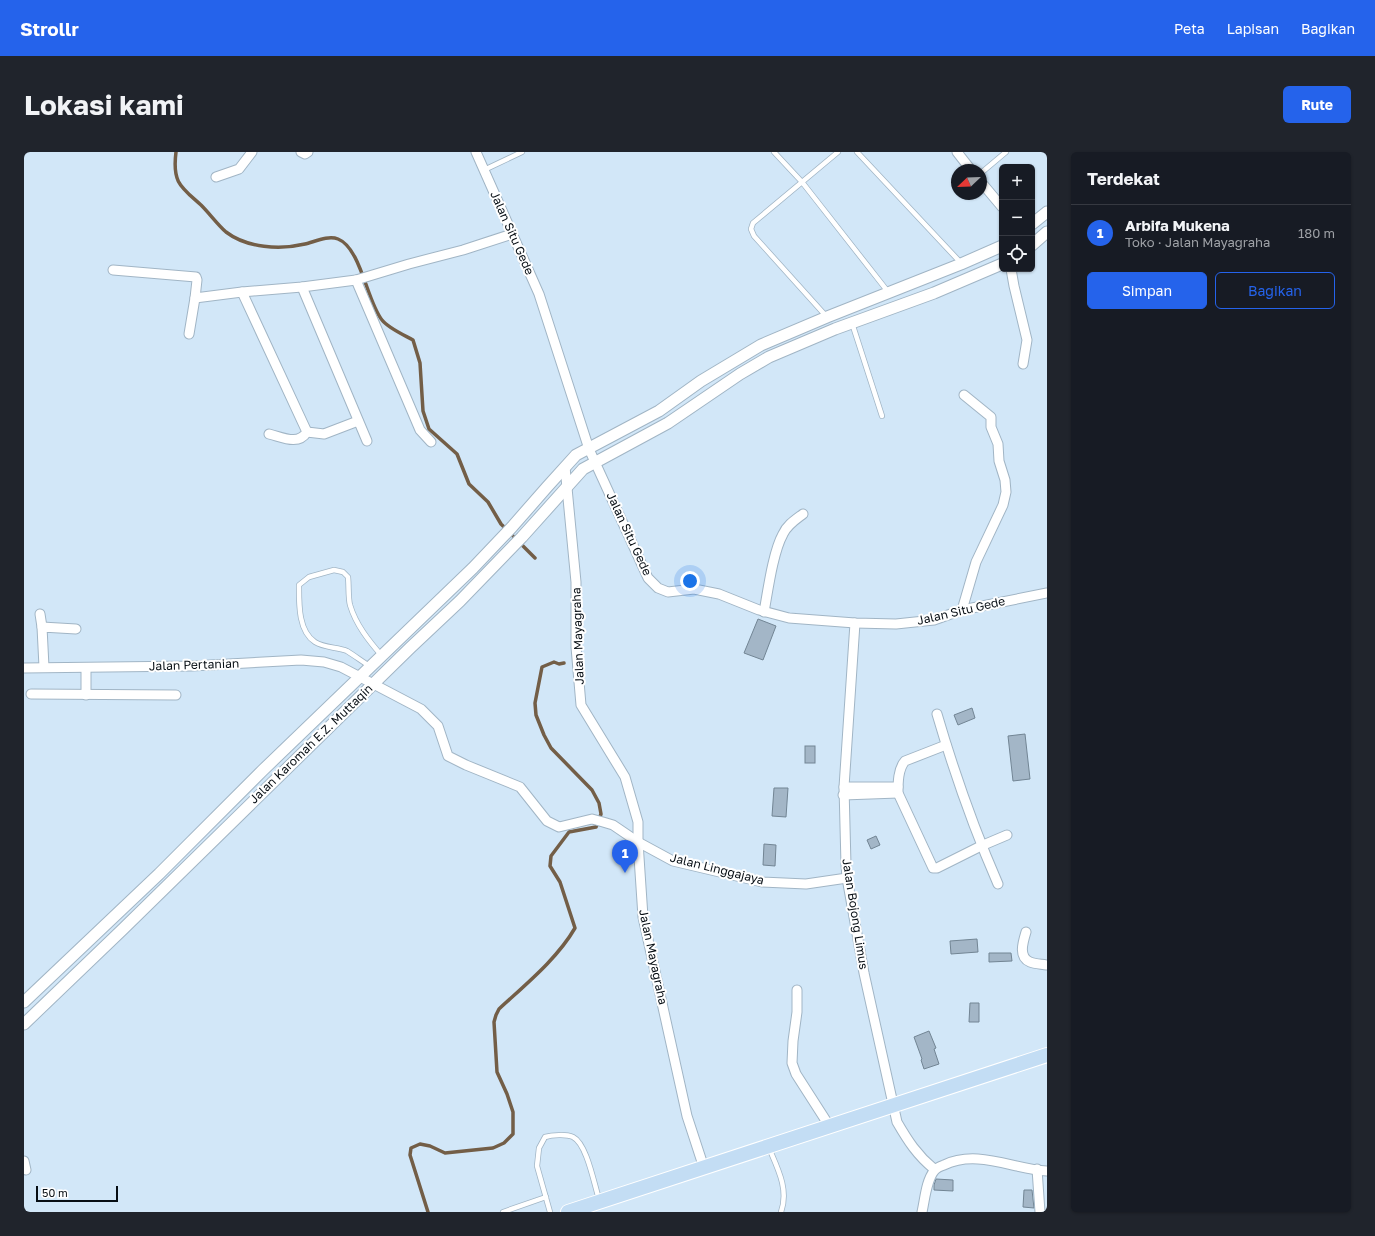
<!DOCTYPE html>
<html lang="id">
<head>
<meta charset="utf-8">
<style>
	:root { --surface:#171b24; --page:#20242c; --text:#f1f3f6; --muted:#9ea1a6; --line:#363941; --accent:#2563eb }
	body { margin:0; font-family:"Golos Text",sans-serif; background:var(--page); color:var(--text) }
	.controls { position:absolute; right:12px; top:12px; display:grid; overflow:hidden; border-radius:6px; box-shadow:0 1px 3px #0004 }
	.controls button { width:36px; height:36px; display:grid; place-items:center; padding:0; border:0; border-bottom:1px solid var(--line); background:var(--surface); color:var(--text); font:20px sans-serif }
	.compass { position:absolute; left:927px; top:12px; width:36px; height:36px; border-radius:50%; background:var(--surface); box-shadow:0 1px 3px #0004; rotate:247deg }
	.scale { position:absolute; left:12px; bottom:10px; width:82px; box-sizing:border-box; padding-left:4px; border:2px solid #070e14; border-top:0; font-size:11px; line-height:14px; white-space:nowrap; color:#070e14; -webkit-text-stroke:3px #fff; paint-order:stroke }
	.you { position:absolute; left:666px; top:429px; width:14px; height:14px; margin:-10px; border:3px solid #fff; border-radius:50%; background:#1a73e8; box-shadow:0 0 0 6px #1a73e833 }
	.badge { display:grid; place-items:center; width:26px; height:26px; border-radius:50%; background:var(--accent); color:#fff; font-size:13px; font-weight:700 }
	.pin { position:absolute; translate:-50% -33px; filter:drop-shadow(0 1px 2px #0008) }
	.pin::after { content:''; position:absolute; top:21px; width:14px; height:12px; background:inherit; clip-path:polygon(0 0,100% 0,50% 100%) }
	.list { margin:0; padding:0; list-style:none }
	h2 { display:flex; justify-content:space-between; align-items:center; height:52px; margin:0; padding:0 16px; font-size:17px }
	h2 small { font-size:13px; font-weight:400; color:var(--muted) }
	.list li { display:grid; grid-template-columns:26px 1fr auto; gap:12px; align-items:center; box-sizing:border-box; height:56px; padding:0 16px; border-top:1px solid var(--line) }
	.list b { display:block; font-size:15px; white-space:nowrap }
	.list p { margin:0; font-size:13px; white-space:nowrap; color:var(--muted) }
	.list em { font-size:13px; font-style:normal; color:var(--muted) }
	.actions { display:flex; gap:8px; padding:12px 16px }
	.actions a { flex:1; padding:9px 0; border:1px solid var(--accent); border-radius:6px; text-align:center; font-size:14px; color:var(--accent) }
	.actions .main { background:var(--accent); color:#fff }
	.icon { flex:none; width:22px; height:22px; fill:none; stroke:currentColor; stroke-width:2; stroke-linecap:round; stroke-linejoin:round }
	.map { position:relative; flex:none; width:1023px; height:1060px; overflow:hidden; border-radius:6px }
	header { display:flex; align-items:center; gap:24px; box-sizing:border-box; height:56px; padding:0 20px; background:var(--accent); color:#fff }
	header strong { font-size:19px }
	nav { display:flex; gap:22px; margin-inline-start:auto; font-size:14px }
	.intro { display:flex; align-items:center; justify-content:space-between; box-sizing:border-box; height:96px; padding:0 24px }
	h1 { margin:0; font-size:28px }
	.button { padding:10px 18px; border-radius:6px; background:var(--accent); color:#fff; font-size:14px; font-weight:700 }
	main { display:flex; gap:24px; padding:0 24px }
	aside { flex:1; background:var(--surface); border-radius:6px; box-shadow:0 1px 3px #0004 }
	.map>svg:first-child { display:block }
</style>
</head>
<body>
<header>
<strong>Strollr</strong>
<nav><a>Peta</a><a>Lapisan</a><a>Bagikan</a></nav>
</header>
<div class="intro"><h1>Lokasi kami</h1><a class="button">Rute</a></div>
<main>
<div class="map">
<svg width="1023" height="1060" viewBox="0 0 1023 1060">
	<rect width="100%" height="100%" fill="#d2e7f8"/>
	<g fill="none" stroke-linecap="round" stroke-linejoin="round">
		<g stroke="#735e47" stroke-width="3.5">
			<path d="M 152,0 C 148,31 157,35 177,53 C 186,62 193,72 202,80 C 223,96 256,98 281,92 C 290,90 304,83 314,87 C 337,96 343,150 358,168 C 364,176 380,183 389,188 L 396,211 L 399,259 L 405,277 L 433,302 L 445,332 L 464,350 L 477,372 L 511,406"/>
			<path d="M 404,1060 L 386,1003 L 387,996 L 396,992 L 406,994 L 421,1001 L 469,996 L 480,991 L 489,982 L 489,960 L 483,942 L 473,920 L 470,870 L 472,863 L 475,857 C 502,832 533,807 551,776 L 536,730 L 526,714 L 527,704 L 545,680 L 572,675 L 577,662 L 575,651 L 568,638 L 527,596 L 520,583 L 512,563 L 511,551 L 518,515 L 530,510 L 535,512 L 540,511"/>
		</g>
	</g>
	<g fill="#a3b6c7" stroke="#728594">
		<polygon points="734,467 752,474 739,508 720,501"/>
		<polygon points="948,556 951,566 934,573 930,563"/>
		<polygon points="1001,582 1006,627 989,629 984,584"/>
		<rect x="781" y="594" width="10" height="17"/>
		<polygon points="750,636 764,636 762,665 748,664"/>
		<polygon points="852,684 856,693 847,697 843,688"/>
		<polygon points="740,692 752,693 751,714 739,713"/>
		<polygon points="953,787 954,800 927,802 926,789"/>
		<polygon points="965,801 987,801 988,809 965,810"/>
		<polygon points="946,851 955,851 955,870 945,870"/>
		<polygon points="905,879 912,896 910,897 915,912 900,917 897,908 898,907 890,885"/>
		<polygon points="912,1027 929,1028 929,1039 910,1038 910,1033"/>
		<polygon points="1000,1038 1008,1038 1010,1056 999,1055"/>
	</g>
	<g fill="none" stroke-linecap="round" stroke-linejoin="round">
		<g stroke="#a1b5c5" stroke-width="6">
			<g id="service">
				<polyline points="750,0 778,30 865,141"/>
				<polyline points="833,0 937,111"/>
				<polyline points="460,18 498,0"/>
				<polyline points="957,21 982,0"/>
				<polyline points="802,164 730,84 727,77 729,71 814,0"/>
				<polyline points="828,171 858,264"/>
				<path d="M 347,515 C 339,510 331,504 323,499 C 314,495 300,496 291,490 C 274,479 275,451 275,433 L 285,425 L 310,418 L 319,420 L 324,425 C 325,434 324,445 326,453 C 332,473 345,489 358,504"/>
				<path d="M 745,996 C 754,1017 765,1038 757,1060"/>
				<polyline points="479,1060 522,1045"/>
				<path d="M 526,1060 L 513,1014 L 515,996 L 521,985 C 528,983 542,982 549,985 C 563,992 570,1032 575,1047"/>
			</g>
		</g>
		<g stroke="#a1b5c5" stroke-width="11">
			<g id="minor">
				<polyline points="277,0 281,2 284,0"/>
				<polyline points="452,0 515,142 565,297 624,426 634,436 644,440 670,437 695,442 735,458 765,466 831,471 872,472 910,468 938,458 1023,441"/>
				<polyline points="933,0 947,18"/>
				<polyline points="192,25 215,17 228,0"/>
				<polyline points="957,30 978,55"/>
				<polyline points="987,117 990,134 1003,188 999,212"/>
				<polyline points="89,118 172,125 173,128 171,146 218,140 278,135 332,128 385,112 439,98 488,82"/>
				<polyline points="332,128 396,278 407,290"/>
				<polyline points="278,135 343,289"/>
				<path d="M 218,140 L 283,280 C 274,294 258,285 245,282"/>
				<polyline points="165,182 171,146"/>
				<polyline points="283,280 300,282 334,269"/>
				<polyline points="541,315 552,430 552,495 557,553 601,625 614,670 614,690 619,765 663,964 680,1016"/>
				<polyline points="938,458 952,410 979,353 982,340 981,328 975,309 974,292 967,275 967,265 940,243"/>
				<path d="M 740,460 C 744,438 749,400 759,382 C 763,373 771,368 779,362"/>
				<polyline points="16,462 18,475"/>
				<path d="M 831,471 L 820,635 L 822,713 L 823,726 L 840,821 L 873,970 C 884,989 893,1003 910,1017"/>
				<polyline points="20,515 18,475 52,477"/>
				<polyline points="0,516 168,514 277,508 300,510 317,515 397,557 414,574 424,604 442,613 496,635 523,669 535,675 568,667 579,670 589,673 614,690 649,709 738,730 782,732 823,726"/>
				<polyline points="62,516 62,543"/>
				<polyline points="7,542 152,543"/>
				<path d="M 913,562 C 930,620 950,677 974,732"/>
				<path d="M 922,593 L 881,609 C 874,617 874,631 874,641 L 909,716 L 913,716 L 957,694 L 983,683"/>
				<polyline points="820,635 874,635"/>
				<polyline points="819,643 874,641"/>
				<path d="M 1002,780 C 999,790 994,805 1006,810 C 1011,812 1018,812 1023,813"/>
				<polyline points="773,838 773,860 769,889 768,911 772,922 806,975"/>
				<polyline points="0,1009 2,1018"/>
				<polyline points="1013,1017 1016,1060"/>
				<path d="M 898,1060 C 901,1047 902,1029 910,1019 C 912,1016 917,1014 920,1013 C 953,997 989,1017 1023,1019"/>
			</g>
		</g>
		<g stroke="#a1b5c5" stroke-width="13">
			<g id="tertiary">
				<polyline points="1008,72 1023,60"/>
				<polyline points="1008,93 1023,80"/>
				<polyline points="0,850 135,722 239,618 449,416 488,375 523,335 552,303 635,259 677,229 737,193 803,165 937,112 978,94"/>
				<polyline points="0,872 99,777 386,496 436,449 498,385 559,317 644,271 716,222 745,205 811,177 910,141 978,112"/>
			</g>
		</g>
		<g stroke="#fff" stroke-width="16">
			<polyline id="primary" points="544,1060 1023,903"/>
		</g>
		<use href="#service" stroke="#fff" stroke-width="4.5"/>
		<use href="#minor" stroke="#fff" stroke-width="9"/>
		<use href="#tertiary" stroke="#fff" stroke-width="11"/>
		<use href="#primary" stroke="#c3ddf4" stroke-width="14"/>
	</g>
	<g text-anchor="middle" stroke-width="4" stroke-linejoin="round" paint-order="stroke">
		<g font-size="12" fill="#070e14" stroke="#fff">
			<text transform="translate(488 81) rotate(66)" y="4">Jalan Situ Gede</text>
			<text transform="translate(605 382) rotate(65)" y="4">Jalan Situ Gede</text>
			<text transform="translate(937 459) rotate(-13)" y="4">Jalan Situ Gede</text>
			<text transform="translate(554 484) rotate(-92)" y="4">Jalan Mayagraha</text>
			<text transform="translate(170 513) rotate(-2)" y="4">Jalan Pertanian</text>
			<text transform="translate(287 592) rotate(-44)" y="4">Jalan Karomah E.Z. Muttaqin</text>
			<text transform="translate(693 717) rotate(14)" y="4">Jalan Linggajaya</text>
			<text transform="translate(831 762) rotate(81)" y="4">Jalan Bojong Limus</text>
			<text transform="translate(629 805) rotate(78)" y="4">Jalan Mayagraha</text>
		</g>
	</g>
</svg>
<div class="controls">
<button>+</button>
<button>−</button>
<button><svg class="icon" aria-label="locate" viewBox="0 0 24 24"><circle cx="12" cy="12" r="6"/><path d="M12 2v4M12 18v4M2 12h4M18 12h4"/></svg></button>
</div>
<svg class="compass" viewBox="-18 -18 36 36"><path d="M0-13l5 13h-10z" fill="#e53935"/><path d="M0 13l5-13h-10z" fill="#9ea1a6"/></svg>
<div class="scale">50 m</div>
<div class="you"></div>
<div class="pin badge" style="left:601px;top:721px">1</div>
</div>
<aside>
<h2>Terdekat<small></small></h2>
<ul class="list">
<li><span class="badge">1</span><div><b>Arbifa Mukena</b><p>Toko · Jalan Mayagraha</p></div><em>180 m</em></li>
</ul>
<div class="actions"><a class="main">Simpan</a><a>Bagikan</a></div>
</aside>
</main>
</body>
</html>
